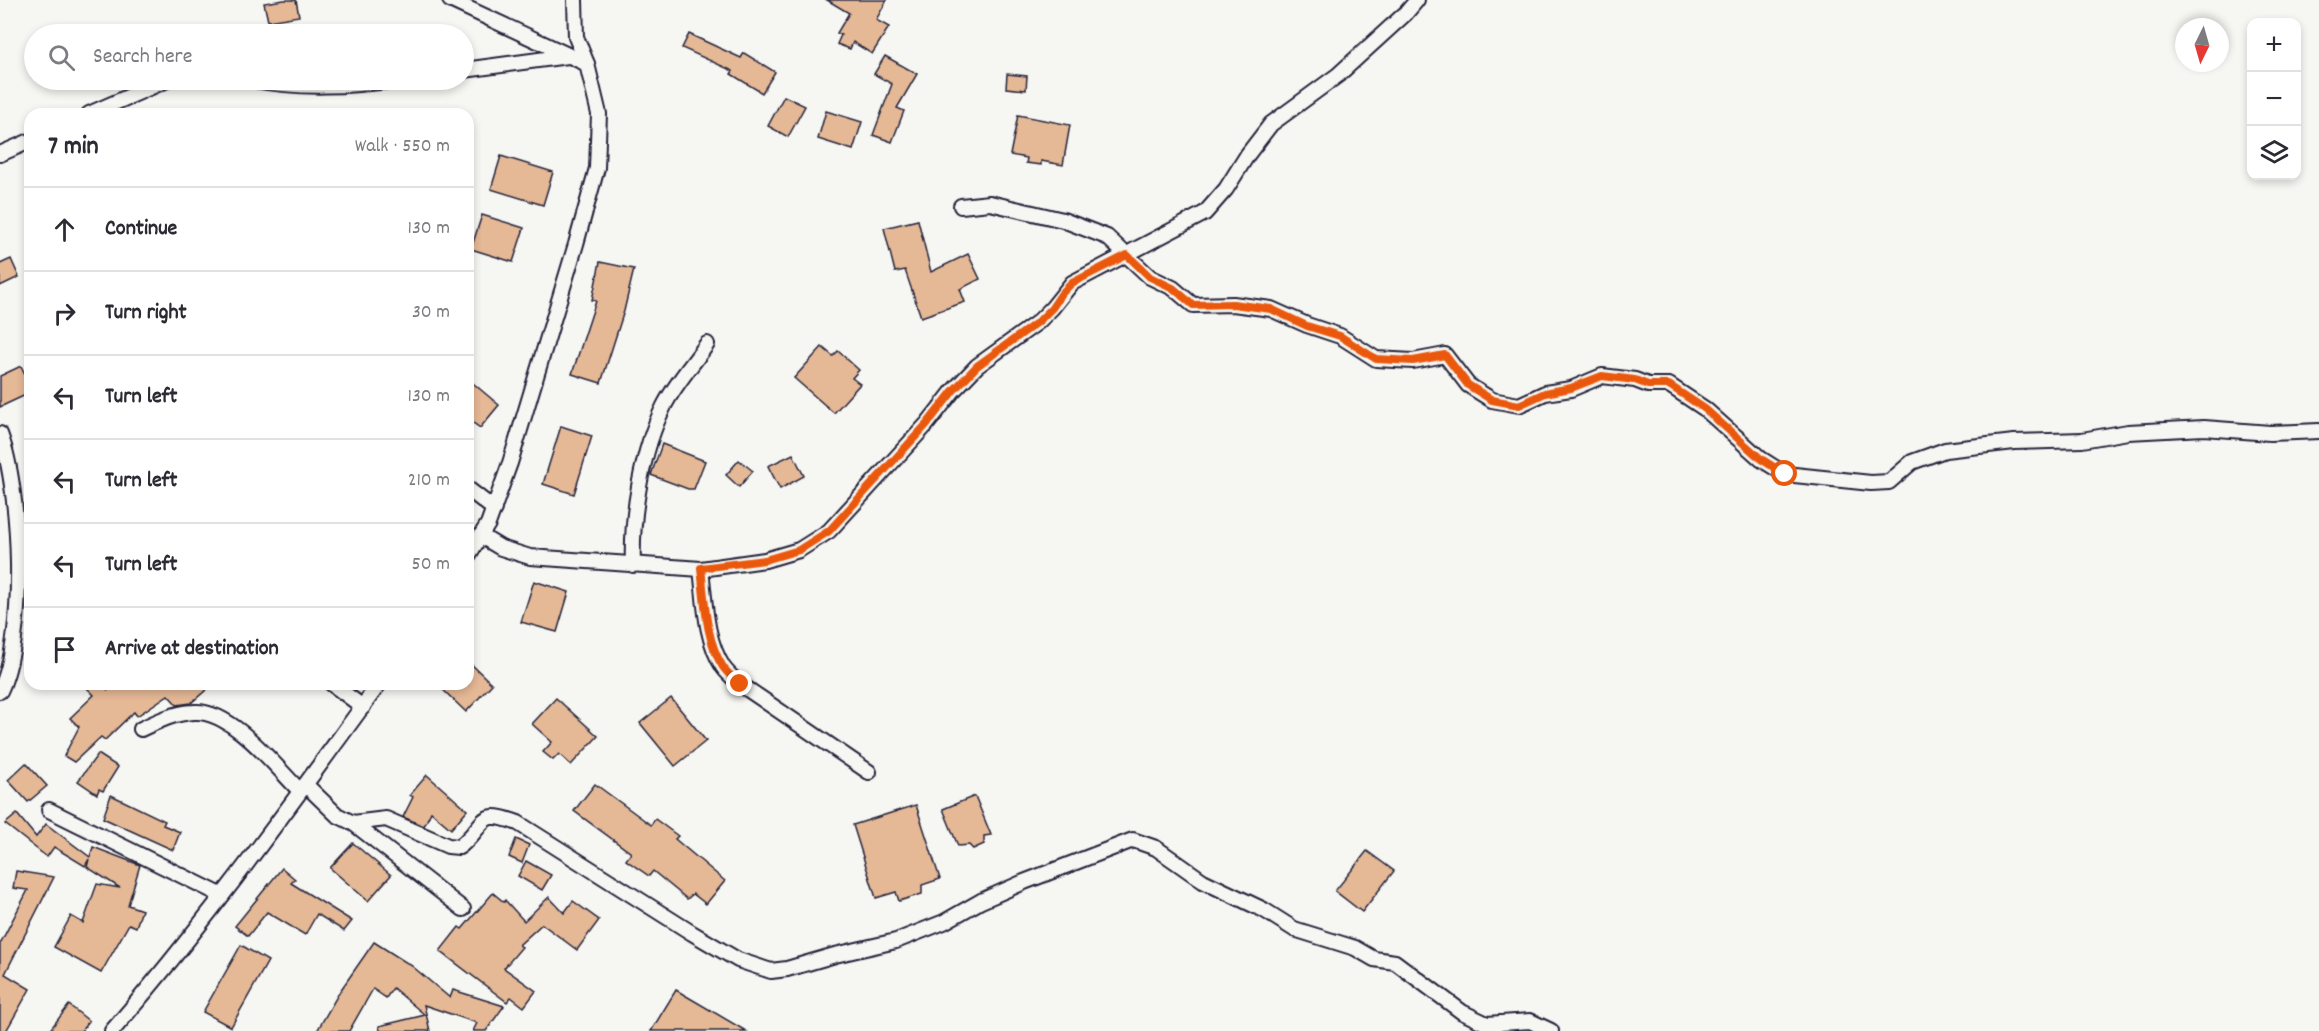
<!DOCTYPE html>
<html lang="en">
<head>
<meta charset="utf-8">
<style>
	:root { --surface:#fff; --page:#f7f7f7; --text:#2b2b33; --muted:#7c7c81; --line:#e1e1e2 }
	body { margin:0; font-family:Dekko,sans-serif; background:var(--page); color:var(--text) }
	.controls { position:absolute; right:18px; top:18px; display:grid; overflow:hidden; border-radius:12px; box-shadow:0 3px 9px #0003 }
	.controls button { width:54px; height:54px; display:grid; place-items:center; padding:0; border:0; border-bottom:2px solid var(--line); background:var(--surface); color:var(--text); font:30px sans-serif }
	.compass { position:absolute; left:2175px; top:18px; width:54px; height:54px; border-radius:50%; background:var(--surface); box-shadow:0 3px 9px #0003; rotate:185deg }
	.stop { position:absolute; width:18px; height:18px; margin:-14px; border:4px solid #ea580c; border-radius:50%; background:#fff }
	.stop.end { background:#ea580c; border-color:#fff; box-shadow:0 2px 6px #0008 }
	.list { margin:0; padding:0; list-style:none }
	h2 { display:flex; justify-content:space-between; align-items:center; height:78px; margin:0; padding:0 24px; font-size:26px }
	h2 small { font-size:20px; font-weight:400; color:var(--muted) }
	.list li { display:grid; grid-template-columns:39px 1fr auto; gap:18px; align-items:center; box-sizing:border-box; height:84px; padding:0 24px; border-top:2px solid var(--line) }
	.list b { display:block; font-size:22px; white-space:nowrap }
	.list em { font-size:20px; font-style:normal; color:var(--muted) }
	.icon { flex:none; width:33px; height:33px; fill:none; stroke:currentColor; stroke-width:2; stroke-linecap:round; stroke-linejoin:round }
	.map { position:relative; flex:none; width:2319px; height:1031px; overflow:hidden }
	.search { position:absolute; background:var(--surface); box-shadow:0 3px 9px #0003; left:24px; top:24px; width:450px; height:66px; display:flex; align-items:center; gap:15px; box-sizing:border-box; padding:0 21px; border-radius:33px; color:var(--muted); font-size:22px }
	.panel { position:absolute; background:var(--surface); box-shadow:0 3px 9px #0003; left:24px; top:108px; width:450px; height:582px; border-radius:18px }
	.map>svg:first-child { display:block }
</style>
</head>
<body>
<div class="map">
<svg width="2319" height="1031" viewBox="0 0 2319 1031">
	<rect width="100%" height="100%" fill="#f6f6f2"/>
	<filter id="ink" filterUnits="userSpaceOnUse"><feTurbulence type="fractalNoise" baseFrequency=".0167" numOctaves="2"/><feDisplacementMap in="SourceGraphic" scale="12" xChannelSelector="R" yChannelSelector="G"/><feConvolveMatrix kernelMatrix="1 2 1 2 8 2 1 2 1" color-interpolation-filters="sRGB"/></filter>
	<g filter="url(#ink)">
		<g fill="#e5b896" stroke="#22223b" stroke-width="1.5">
			<polygon points="284,0 296,0 299,16 268,21 264,3"/>
			<polygon points="827,0 887,0 876,20 889,27 872,54 853,42 850,49 837,44 841,35 837,33 849,13"/>
			<polygon points="689,34 741,58 744,53 775,72 762,93 731,74 733,71 682,48"/>
			<polygon points="885,56 917,74 897,108 904,111 892,142 873,135 892,84 874,74"/>
			<polygon points="1007,74 1027,76 1026,90 1006,88"/>
			<polygon points="784,96 805,106 788,137 768,126"/>
			<polygon points="826,111 862,122 853,150 818,139"/>
			<polygon points="1018,115 1070,125 1063,165 1041,161 1041,165 1026,163 1027,158 1010,155"/>
			<polygon points="501,156 553,172 543,205 491,189"/>
			<polygon points="482,215 524,228 513,262 471,249"/>
			<polygon points="918,220 931,272 968,254 980,279 960,289 965,302 921,317 905,270 895,272 884,228"/>
			<polygon points="11,259 19,277 0,286 0,264"/>
			<polygon points="600,262 634,269 624,311 601,383 572,374 596,301 592,300"/>
			<polygon points="822,347 833,356 838,351 859,370 852,378 860,384 834,413 794,378"/>
			<polygon points="21,366 30,384 30,393 0,407 0,376"/>
			<polygon points="468,379 499,405 480,428 468,419"/>
			<polygon points="561,426 592,436 574,494 543,484"/>
			<polygon points="662,444 705,461 694,489 688,489 651,475"/>
			<polygon points="793,454 804,476 780,489 768,466"/>
			<polygon points="739,460 753,471 739,487 726,475"/>
			<polygon points="534,581 569,592 557,632 521,622"/>
			<polygon points="468,661 492,684 466,712 437,684 468,684"/>
			<polygon points="83,684 102,684 108,690 116,684 213,684 191,703 177,705 168,695 137,716 134,712 105,740 101,737 74,762 64,756 79,727 70,718 94,695"/>
			<polygon points="556,698 598,736 571,765 559,754 553,760 543,752 552,742 532,724"/>
			<polygon points="671,698 706,741 675,766 640,723"/>
			<polygon points="98,754 118,767 103,791 99,789 97,794 78,781"/>
			<polygon points="26,763 47,786 28,802 8,780"/>
			<polygon points="427,775 467,810 451,829 431,812 424,826 403,817 413,797 410,795"/>
			<polygon points="595,784 651,825 655,819 678,836 675,839 725,881 706,904 693,894 687,899 653,871 649,876 626,860 631,853 574,811"/>
			<polygon points="111,795 165,821 163,825 180,832 173,850 103,818"/>
			<polygon points="975,796 991,835 984,836 984,844 973,849 969,845 958,846 943,809"/>
			<polygon points="916,805 940,879 922,885 922,894 899,901 896,892 876,898 853,825"/>
			<polygon points="17,814 36,837 46,824 90,857 93,847 140,865 128,905 142,910 136,927 129,924 101,973 54,947 71,916 83,923 97,884 120,888 87,867 89,859 85,866 54,847 47,857 5,824"/>
			<polygon points="516,839 529,845 522,863 509,857"/>
			<polygon points="353,843 391,875 368,901 330,868"/>
			<polygon points="1367,851 1394,871 1362,912 1335,891"/>
			<polygon points="526,861 551,875 542,890 518,876"/>
			<polygon points="282,868 295,879 291,883 352,921 344,931 317,914 305,935 267,912 248,936 235,926"/>
			<polygon points="16,871 54,877 5,974 30,989 6,1031 0,1031 0,944 28,890 13,888"/>
			<polygon points="493,893 504,902 505,900 524,921 549,897 564,913 573,901 599,920 577,950 542,924 519,945 522,947 504,968 536,991 524,1007 511,997 507,1002 440,951 459,927 462,929"/>
			<polygon points="374,942 412,966 450,998 453,990 504,1006 486,1031 473,1031 477,1023 424,1005 430,1031 380,1031 379,1026 425,1015 393,988 386,998 373,989 349,1031 317,1031 340,991"/>
			<polygon points="241,945 268,961 231,1027 203,1012"/>
			<polygon points="676,990 746,1031 651,1031"/>
			<polygon points="69,1005 89,1021 81,1031 49,1031"/>
		</g>
		<g fill="none" stroke-linecap="round" stroke-linejoin="round">
			<g stroke="#22223b" stroke-width="18">
				<g id="minor">
					<polyline points="450,0 587,64"/>
					<polyline points="464,70 568,56"/>
					<path d="M 254,80 C 302,89 349,86 397,80"/>
					<polyline points="89,114 167,80"/>
					<polyline points="0,154 30,141"/>
					<polyline points="961,206 990,203 1063,220 1107,237 1150,277 1173,288 1193,305 1233,304 1271,309 1307,325 1340,336 1376,359 1413,361 1445,355 1468,385 1492,400 1519,405 1545,393 1571,389 1602,376 1635,380 1648,385 1669,385 1705,409 1761,459 1785,474 1871,483 1889,482 1912,462 1945,450 2014,442 2082,440 2128,432 2204,428 2270,433 2319,431"/>
					<path d="M 0,434 C 21,490 27,637 0,691"/>
					<polyline points="468,489 494,509"/>
					<polyline points="481,536 501,548 530,557 701,569 765,560 799,550 829,531 927,424 953,391 977,366 1038,322 1052,308 1072,283 1205,213 1226,189 1248,154 1271,124 1338,75 1406,13 1417,0"/>
					<polyline points="468,556 488,524 510,463 576,244 597,168 599,114 587,64 576,37 575,0"/>
					<path d="M 633,565 C 631,516 642,450 664,406 C 675,384 693,364 707,344"/>
					<path d="M 701,569 C 705,601 705,639 723,667 C 727,673 734,679 740,684 L 869,772"/>
					<polyline points="332,684 363,707"/>
					<path d="M 141,729 C 158,721 174,713 194,712 C 231,709 276,767 300,791"/>
					<path d="M 306,785 L 337,815 L 353,823 L 386,819 L 448,846 L 459,847 C 488,825 476,807 518,823 L 692,933 L 738,960 L 771,971 L 787,969 L 835,955 L 896,941 L 944,922 L 981,901 L 1024,882 L 1133,840 L 1156,848 L 1203,881 L 1264,910 L 1294,929 L 1355,948 L 1374,959 L 1395,962 L 1462,1012 L 1487,1024 L 1530,1021 L 1551,1031"/>
					<polyline points="49,810 221,895"/>
					<polyline points="353,823 463,909"/>
					<path d="M 112,1031 C 208,921 293,801 379,684"/>
				</g>
			</g>
			<use href="#minor" stroke="#f6f6f2" stroke-width="14"/>
		</g>
	</g>
	<g fill="none" stroke-linecap="round" stroke-linejoin="round" filter="url(#ink)">
		<path stroke="#ea580c" stroke-width="8" d="M 740,684 C 734,679 727,673 723,667 C 705,639 705,601 701,568 L 765,560 L 799,550 L 829,531 L 927,424 L 953,391 L 977,366 L 1038,322 L 1052,308 L 1062,293 L 1072,283 L 1127,255 L 1150,277 L 1173,288 L 1193,305 L 1233,304 L 1271,309 L 1307,326 L 1340,336 L 1376,359 L 1413,361 L 1445,355 L 1468,385 L 1492,400 L 1519,405 L 1545,393 L 1571,388 L 1602,376 L 1635,380 L 1648,385 L 1669,385 L 1705,409 L 1761,459 L 1785,474"/>
	</g>
</svg>
<div class="controls">
<button>+</button>
<button>−</button>
<button><svg class="icon" aria-label="layers" viewBox="0 0 24 24"><path d="M12 4l9 5-9 5-9-5zM3 14l9 5 9-5"/></svg></button>
</div>
<svg class="compass" viewBox="-18 -18 36 36"><path d="M0-13l5 13h-10z" fill="#e53935"/><path d="M0 13l5-13h-10z" fill="#7c7c81"/></svg>
<div class="stop" style="left:1785px;top:474px"></div>
<div class="stop end" style="left:740px;top:684px"></div>
<div class="search"><svg class="icon" aria-label="search" viewBox="0 0 24 24"><circle cx="10" cy="10" r="6"/><path d="M15 15l6 6"/></svg>Search here</div>
<section class="panel">
<h2>7 min<small>Walk · 550 m</small></h2>
<ul class="list">
<li><svg class="icon" aria-label="ahead" viewBox="0 0 24 24"><path d="M12 20V5M6 11l6-6 6 6"/></svg><div><b>Continue</b></div><em>130 m</em></li>
<li><svg class="icon" aria-label="right" viewBox="0 0 24 24"><path d="M7 20v-9h11M14 6l5 5-5 5"/></svg><div><b>Turn right</b></div><em>30 m</em></li>
<li><svg class="icon" aria-label="left" viewBox="0 0 24 24"><path d="M17 20v-9H6M10 6l-5 5 5 5"/></svg><div><b>Turn left</b></div><em>130 m</em></li>
<li><svg class="icon" aria-label="left" viewBox="0 0 24 24"><path d="M17 20v-9H6M10 6l-5 5 5 5"/></svg><div><b>Turn left</b></div><em>210 m</em></li>
<li><svg class="icon" aria-label="left" viewBox="0 0 24 24"><path d="M17 20v-9H6M10 6l-5 5 5 5"/></svg><div><b>Turn left</b></div><em>50 m</em></li>
<li><svg class="icon" aria-label="arrive" viewBox="0 0 24 24"><path d="M6 21V4h12l-3 4 3 4H6"/></svg><div><b>Arrive at destination</b></div></li>
</ul>
</section>
</div>
</body>
</html>
